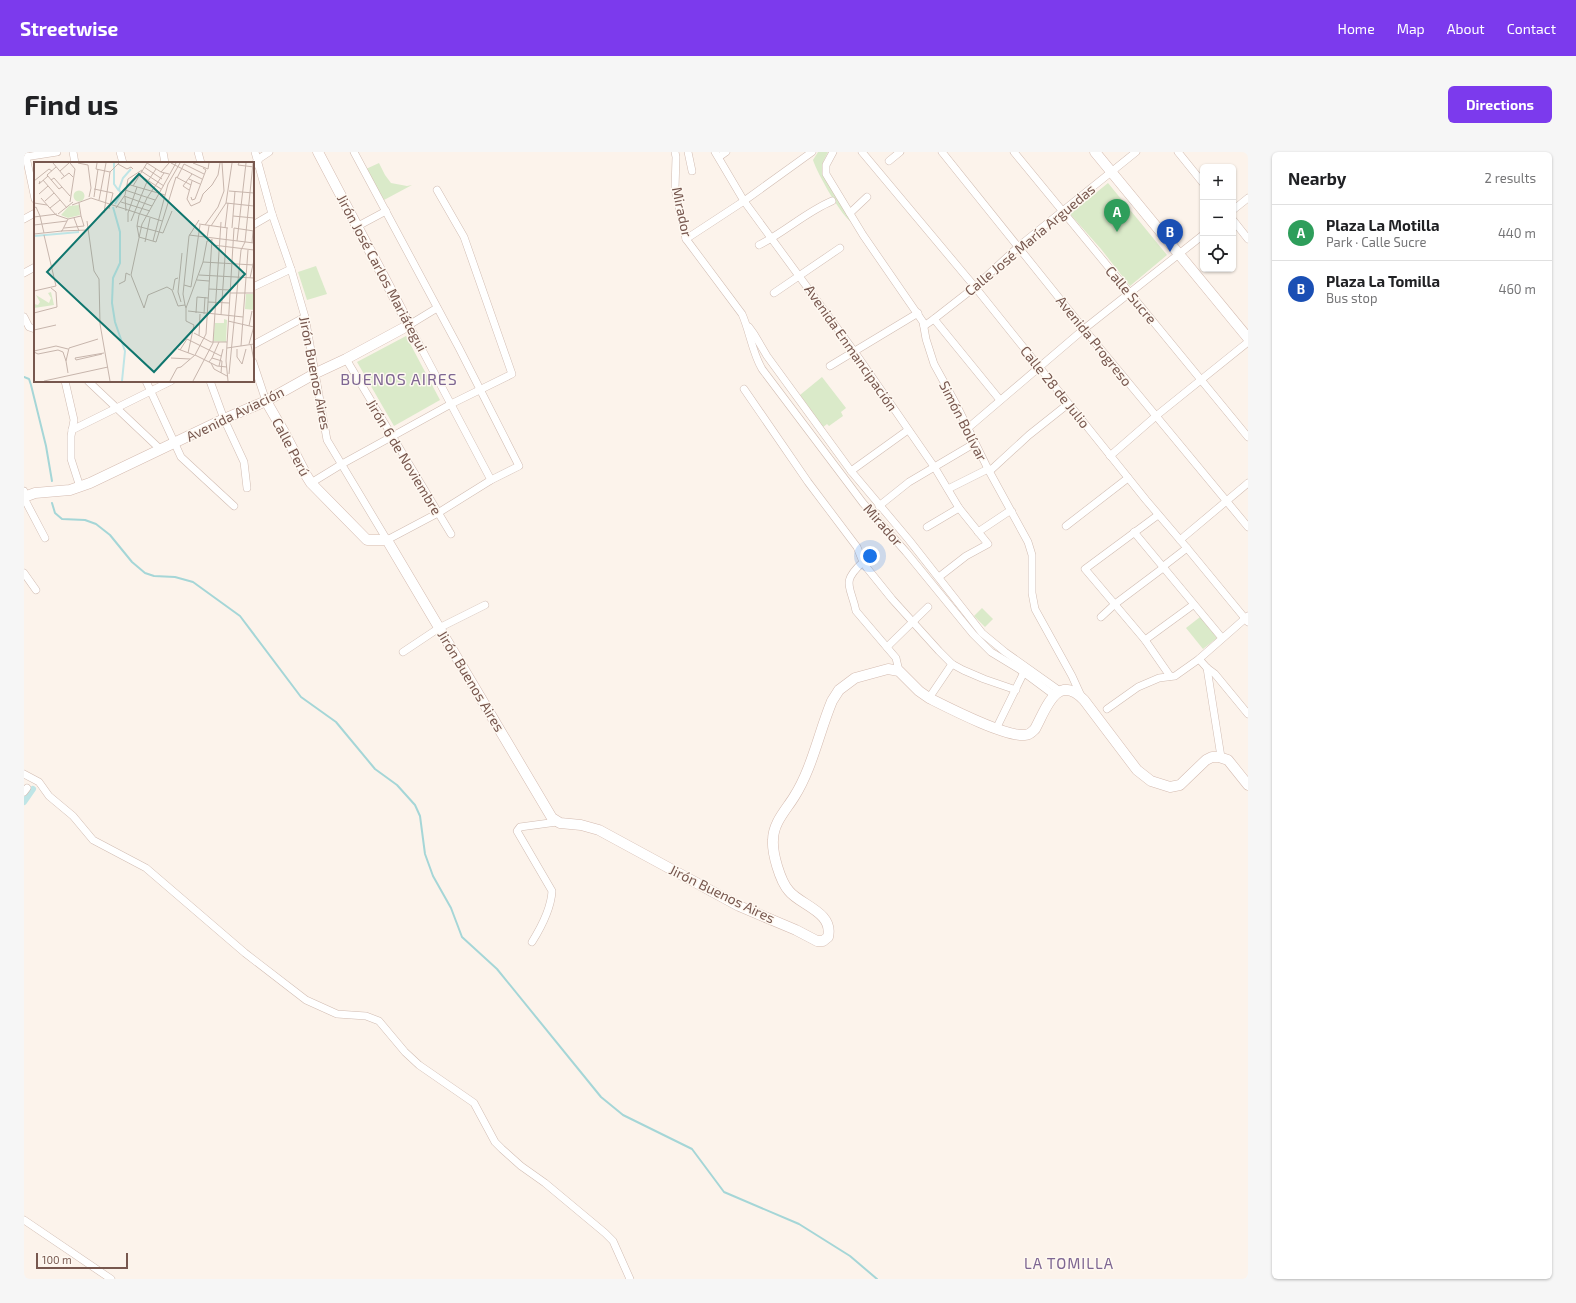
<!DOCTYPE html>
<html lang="en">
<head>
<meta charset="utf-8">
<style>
	:root { --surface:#fff; --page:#f6f6f6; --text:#202124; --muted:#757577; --line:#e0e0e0; --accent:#7c3aed }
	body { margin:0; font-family:"Exo 2",sans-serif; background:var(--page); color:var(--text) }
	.controls { position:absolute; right:12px; top:12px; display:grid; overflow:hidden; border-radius:6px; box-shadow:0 1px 3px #0004 }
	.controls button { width:36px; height:36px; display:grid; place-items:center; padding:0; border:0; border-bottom:1px solid var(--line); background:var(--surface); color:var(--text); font:20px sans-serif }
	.scale { position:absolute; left:12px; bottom:10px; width:92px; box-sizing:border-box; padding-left:4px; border:2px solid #77574e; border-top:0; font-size:11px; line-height:14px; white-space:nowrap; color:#77574e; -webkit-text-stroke:3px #fef8f1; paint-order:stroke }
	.you { position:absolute; left:846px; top:404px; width:14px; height:14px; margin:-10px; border:3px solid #fff; border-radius:50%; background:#1a73e8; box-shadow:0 0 0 6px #1a73e833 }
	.badge { display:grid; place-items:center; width:26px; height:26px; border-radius:50%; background:var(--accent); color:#fff; font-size:13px; font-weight:700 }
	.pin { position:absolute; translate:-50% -33px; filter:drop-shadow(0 1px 2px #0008) }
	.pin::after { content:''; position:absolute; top:21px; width:14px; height:12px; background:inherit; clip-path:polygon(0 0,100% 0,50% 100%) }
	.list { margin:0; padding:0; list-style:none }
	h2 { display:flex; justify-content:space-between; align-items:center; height:52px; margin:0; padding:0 16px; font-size:17px }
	h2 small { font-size:13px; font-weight:400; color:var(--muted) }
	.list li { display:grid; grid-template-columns:26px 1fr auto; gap:12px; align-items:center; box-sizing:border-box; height:56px; padding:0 16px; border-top:1px solid var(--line) }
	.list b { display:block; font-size:15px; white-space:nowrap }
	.list p { margin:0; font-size:13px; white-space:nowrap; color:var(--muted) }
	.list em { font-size:13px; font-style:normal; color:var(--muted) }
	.icon { flex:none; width:22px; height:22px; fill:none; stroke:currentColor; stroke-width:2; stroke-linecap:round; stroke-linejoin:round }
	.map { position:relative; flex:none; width:1224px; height:1127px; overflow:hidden; border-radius:6px }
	header { display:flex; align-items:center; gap:24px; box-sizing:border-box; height:56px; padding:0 20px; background:var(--accent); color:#fff }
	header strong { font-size:19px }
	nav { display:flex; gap:22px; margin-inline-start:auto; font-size:14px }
	.intro { display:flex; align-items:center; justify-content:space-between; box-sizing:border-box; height:96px; padding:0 24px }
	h1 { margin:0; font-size:28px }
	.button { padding:10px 18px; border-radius:6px; background:var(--accent); color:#fff; font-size:14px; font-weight:700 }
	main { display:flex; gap:24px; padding:0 24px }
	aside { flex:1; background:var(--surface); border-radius:6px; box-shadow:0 1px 3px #0004 }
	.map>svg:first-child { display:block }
</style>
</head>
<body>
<header>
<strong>Streetwise</strong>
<nav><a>Home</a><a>Map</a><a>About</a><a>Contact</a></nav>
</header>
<div class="intro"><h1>Find us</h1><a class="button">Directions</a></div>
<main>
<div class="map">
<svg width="1224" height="1127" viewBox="0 0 1224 1127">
	<rect width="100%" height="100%" fill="#fcf3eb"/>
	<g fill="#daeac9">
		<path d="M 794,0 L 804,0 L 799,10 L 798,20 L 829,71 C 818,66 793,21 789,8 Z"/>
		<polygon points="355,11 361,23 367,31 383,34 388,33 360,48 342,17"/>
		<polygon points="1084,31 1143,103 1106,134 1077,97 1046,62"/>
		<polygon points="292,114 303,142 283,148 274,120"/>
		<polygon points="382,184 416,248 370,274 333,210"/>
		<polygon points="798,225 822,256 817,260 819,264 805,274 803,272 799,275 776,243"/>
		<polygon points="958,456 969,467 961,475 950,464"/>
		<polygon points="1176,465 1193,486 1179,497 1162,476"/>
	</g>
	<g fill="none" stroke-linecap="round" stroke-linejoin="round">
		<g stroke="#a5d6d7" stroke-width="2">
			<polyline points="0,225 5,227 7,233 22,294 28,329"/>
			<polyline points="28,351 31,361 38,367 61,368 72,372 86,383 108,410 121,421 130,424 151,425 169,430 216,464 277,545 312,570 351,617 373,633 391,653 396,664 401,702 409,724 427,756 438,785 473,817 577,945 599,963 668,997 700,1040 775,1072 826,1104 853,1127"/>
		</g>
		<polyline stroke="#bfe5e6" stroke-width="6" points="0,650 9,637"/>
		<g stroke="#d1bcb2" stroke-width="8">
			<g id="street">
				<polyline points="1,0 11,47"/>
				<polyline points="49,0 51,11"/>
				<polyline points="96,0 99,11"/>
				<polyline points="139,0 141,11"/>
				<polyline points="174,0 177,11"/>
				<polyline points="231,0 248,62 267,117 281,165 303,288 363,388 414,361 467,328 495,314 435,196 330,0"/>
				<path d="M 651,0 L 652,5 L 651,37 L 662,87 L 718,162 C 726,180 728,200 738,217 L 839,351 L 882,400 L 949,482 L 967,500 L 995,517 L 1030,543"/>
				<polyline points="664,0 668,19"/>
				<polyline points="691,0 720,49 830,199 911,316 935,356 964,392 942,404 915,425"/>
				<polyline points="809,0 802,13 802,22 839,83 899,170 902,187 910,212 932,252 964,317 1004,390 1008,403 1008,441 1011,457 1048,524 1058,546"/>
				<polyline points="838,0 951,135 1122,348 1163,396 1224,470"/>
				<polyline points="918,0 1060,177 1224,375"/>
				<polyline points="990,0 1224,285"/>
				<polyline points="1154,0 1179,31"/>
				<polyline points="1,5 33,0"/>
				<polyline points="695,5 702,0"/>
				<polyline points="865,9 876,0"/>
				<polyline points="231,12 236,6 245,0"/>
				<polyline points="1209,58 1224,46"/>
				<polyline points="826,61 843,45"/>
				<polyline points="0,67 11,61"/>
				<polyline points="1209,68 1224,87"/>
				<polyline points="229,73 248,62"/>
				<polyline points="334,74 362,59"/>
				<polyline points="662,87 720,49 788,0"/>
				<path d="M 735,93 C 761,80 782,60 808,49"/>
				<polyline points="0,121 11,115"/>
				<polyline points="229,135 267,117"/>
				<polyline points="750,141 816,96"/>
				<polyline points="413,156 385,173 467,328"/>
				<polyline points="0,165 5,175 11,177"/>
				<polyline points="910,167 976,248"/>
				<polyline points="900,174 910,167 951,135 994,95 1112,0"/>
				<polyline points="725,175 730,182 743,204 827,319 885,388 958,481 981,500 1036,539"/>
				<polyline points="229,193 281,165"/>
				<polyline points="322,207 427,382"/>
				<polyline points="229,210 242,249"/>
				<polyline points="806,214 894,161"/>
				<polyline points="41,229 50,268 47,284 47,307 56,335"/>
				<polyline points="64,229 136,297"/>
				<polyline points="122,229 157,305 210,354"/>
				<polyline points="186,229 200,267 220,310 223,336"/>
				<polyline points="720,237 784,330 833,395 839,410 843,416 868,447 915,499 928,512 939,518 960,527 992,538"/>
				<polyline points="944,276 1060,177 1179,83"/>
				<polyline points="48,278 147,229"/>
				<polyline points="1086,304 1132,264 1224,190"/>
				<polyline points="827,319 884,278"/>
				<polyline points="287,331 318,312 427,252 488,222 440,85 413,38"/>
				<polyline points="924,337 964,317 968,317 1005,283 1044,252"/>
				<polyline points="0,339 2,344 1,348 21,386"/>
				<polyline points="855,354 885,330 951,291"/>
				<polyline points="1134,363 1061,417 1121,488 1146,524"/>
				<polyline points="1042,374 1104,326"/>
				<polyline points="903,375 935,356"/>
				<polyline points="954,380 984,360 988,360"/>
				<polyline points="1110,380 1198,486"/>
				<polyline points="1156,388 1224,331"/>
				<path d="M 839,410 C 816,431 827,434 832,459 L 872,506 L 875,519"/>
				<polyline points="0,421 12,438"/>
				<polyline points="1077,465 1091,452 1139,416 1141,413 1163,396"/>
				<polyline points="1121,488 1169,453"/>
				<polyline points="863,495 904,455"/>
				<polyline points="379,500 415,476 461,453"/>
				<polyline points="1175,507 1183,516 1191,522 1224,562"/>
				<polyline points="1183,516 1197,605"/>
				<polyline points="905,546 928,512"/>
				<polyline points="1083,557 1114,535 1135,526 1151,524 1175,507 1224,464"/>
				<polyline points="972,577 1001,518"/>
				<polyline points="0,622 15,630 25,644 49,664 69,688 122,716 221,801 282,848 313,862 342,864 355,869 381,900 395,913 450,951 471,990 478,997 497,1014 521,1031 581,1081 589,1089 606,1127"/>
				<polyline points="0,640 3,636"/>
				<path d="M 508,790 C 518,774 527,757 528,739 L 493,679 L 496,675 L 533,670"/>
				<polyline points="0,1068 87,1127"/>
			</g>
		</g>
		<g stroke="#d4bbb0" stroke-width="11">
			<g id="secondary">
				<polyline points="1071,0 1224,186"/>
				<path d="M 242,249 L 261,282 L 282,323 L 287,331 L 343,388 L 363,388 L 528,666 L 536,671 L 557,673 L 575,678 L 715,754 L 772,778 L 793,789 L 799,789 L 804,785 C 810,760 776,753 765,739 C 756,729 748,701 749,688 C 749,671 762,658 770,645 C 788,617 795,580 808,549 L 815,538 L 831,526 L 864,517 L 875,519 L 895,539 L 905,546 C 925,556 981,585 1001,583 C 1006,583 1008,580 1011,577 C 1022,557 1033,520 1060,548 L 1113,618 L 1127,629 L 1146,635 L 1156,633 L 1182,608 L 1188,605 L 1195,605 L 1204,608 L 1224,633"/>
				<polyline points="0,345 11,341 46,338 66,331 200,267 242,249 292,221 322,207 385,173 294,0"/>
			</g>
		</g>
		<use href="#street" stroke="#fff" stroke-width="7"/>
		<use href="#secondary" stroke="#fff" stroke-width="10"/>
	</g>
	<g text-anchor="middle" stroke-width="3" stroke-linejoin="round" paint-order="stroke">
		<g font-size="14" fill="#77574e" stroke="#fef8f1">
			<text transform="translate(658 60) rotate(78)" y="5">Mirador</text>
			<text transform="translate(1006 88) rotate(-40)" y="5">Calle José María Arguedas</text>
			<text transform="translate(358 121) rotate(62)" y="5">Jirón José Carlos Mariátegui</text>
			<text transform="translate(1107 143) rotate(50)" y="5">Calle Sucre</text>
			<text transform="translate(1070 189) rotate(51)" y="5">Avenida Progreso</text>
			<text transform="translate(827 196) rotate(55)" y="5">Avenida Enmancipación</text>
			<text transform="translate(291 221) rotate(79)" y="5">Jirón Buenos Aires</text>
			<text transform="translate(1031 235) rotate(51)" y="5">Calle 28 de Julio</text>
			<text transform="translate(211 262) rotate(-26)" y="5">Avenida Aviación</text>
			<text transform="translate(939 269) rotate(63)" y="5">Simón Bolívar</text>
			<text transform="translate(267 295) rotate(62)" y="5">Calle Perú</text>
			<text transform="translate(380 305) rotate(59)" y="5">Jirón 6 de Noviembre</text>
			<text transform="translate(859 373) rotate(49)" y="5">Mirador</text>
			<text transform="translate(447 529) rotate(59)" y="5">Jirón Buenos Aires</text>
			<text transform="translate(698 742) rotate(26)" y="5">Jirón Buenos Aires</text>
		</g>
		<g font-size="15" letter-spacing="1" fill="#7e6692" stroke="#fef8f1">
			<text x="1045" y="1117">LA TOMILLA</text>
		</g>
		<g font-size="16" letter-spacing="1" fill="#7e6692" stroke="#fef8f1">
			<text x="375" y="233">BUENOS AIRES</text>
		</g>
	</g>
	<g transform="translate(10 10)">
		<rect width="220" height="220" fill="#fcf3eb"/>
		<path d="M39.5 34a5.5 5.5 0 1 1 11 0a5.5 5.5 0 1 1-11 0ZM 45,43 L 46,53 L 34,56 L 27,53 L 35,44 ZM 17,130 L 20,143 L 0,146 L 0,142 L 4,143 L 6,140 L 2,133 L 15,141 L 17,136 L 14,131 ZM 212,132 L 220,132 L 220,148 L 211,147 ZM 190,157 L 193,158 L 192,180 L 179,179 L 181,161 L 190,161 Z" fill="#daeac9"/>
		<path fill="none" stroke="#bfe5e6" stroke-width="2" d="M 80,1 L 80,22 L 85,29M 81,42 L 87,32 L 85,27 L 89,16 L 97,7M 79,45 L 86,70 L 86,101 L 79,116 L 78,141 L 81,160 L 91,189 L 88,219M 0,74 L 45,70"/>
		<path fill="none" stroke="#c7b5ac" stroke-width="1" d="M 19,1 L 30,14M 36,1 L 41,7 L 36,40M 44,1 L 54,3 L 57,26 L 55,35M 63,1 L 62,7 L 76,10M 113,1 L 127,10 L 135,12M 137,1 L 168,17M 142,1 L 108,62 L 97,113 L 110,146 L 114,133 L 133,125 L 138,128 L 144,144 L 151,143 L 152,146M 159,1 L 174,7 L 175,1M 205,1 L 204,3 L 220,5M 84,2 L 93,7 L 97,5 L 99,7M 150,2 L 170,12M 22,5 L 13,13 L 25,27 L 28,25M 110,5 L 128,17M 26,9 L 35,1M 107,9 L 130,24M 127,10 L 135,1M 104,12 L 127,27M 142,15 L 157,23M 143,16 L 150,2M 27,17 L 35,11 L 39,15M 155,17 L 166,22M 9,18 L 33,46M 17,18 L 20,16 L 36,34M 0,19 L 15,7 L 18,9M 6,19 L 5,22 L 14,14M 158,19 L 153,37 L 157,44 L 166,40 L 169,32 L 178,23 L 184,13 L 186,1M 93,22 L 131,33M 99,24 L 113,1M 60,27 L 79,31 L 75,47M 91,28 L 121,38M 155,28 L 149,24 L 158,12M 195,29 L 220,31M 5,32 L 14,24M 90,34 L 118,44M 60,35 L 64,7M 91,35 L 92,49M 157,35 L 158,38 L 161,37 L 172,8 L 169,6M 7,36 L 22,53 L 34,57M 65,38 L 72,1M 11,39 L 20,31M 87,40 L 116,49M 0,41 L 13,43M 192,41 L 220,44M 38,43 L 57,36 L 128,59M 0,46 L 2,45 L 6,54 L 10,71M 16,46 L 26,38M 82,46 L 91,33 L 94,17 L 108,8M 70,51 L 76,10 L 85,1M 24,52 L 39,40M 199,54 L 220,56M 0,55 L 23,52M 40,56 L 45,69M 34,57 L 47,54 L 45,41M 53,59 L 60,109 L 65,117 L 66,162 L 76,219M 97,59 L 112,22 L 122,7M 94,60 L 94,51 L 103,25M 165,62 L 194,66M 0,63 L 33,59M 171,63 L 184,45 L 190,29 L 188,1M 103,64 L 129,71 L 138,49M 177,64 L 192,41 L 198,1M 30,66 L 50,64 L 47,54M 191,66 L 194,41M 198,66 L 201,29M 27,69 L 53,68M 0,72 L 28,69 L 34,57M 155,73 L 220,81M 105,75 L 122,80 L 142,15M 105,75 L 103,64 L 105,53 L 113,36 L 130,11M 173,76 L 175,64M 119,79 L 134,22 L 146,1M 203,79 L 212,1M 111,80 L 116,56M 218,81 L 219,69M 179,83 L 220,88M 169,100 L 220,103M 165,113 L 220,116M 216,116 L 220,98M 163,118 L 175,119M 85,122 L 91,119 L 92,111 L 96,113M 150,123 L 157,125 L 166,63M 175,127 L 196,128M 139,128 L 141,117 L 144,116M 0,129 L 22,124 L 10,73M 196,131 L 220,131M 147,140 L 144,130 L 148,91M 174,140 L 195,141M 151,143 L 149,132 L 155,74 L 165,58M 154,149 L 209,155M 0,151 L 23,145 L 22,130 L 17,126M 162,151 L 163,135 L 174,136M 170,152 L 171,135M 187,153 L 193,66M 194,159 L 220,165M 215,164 L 218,149M 0,168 L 22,163M 160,171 L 177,180 L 193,180M 165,174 L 166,152M 215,182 L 220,164M 217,183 L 220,199M 207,184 L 214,88M 193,186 L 220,182M 144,187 L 160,193M 203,187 L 203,195 L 208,202 L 212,187M 146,188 L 153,177 L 187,194M 0,189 L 22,184 L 34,187M 0,190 L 4,192 L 24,188 L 29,190 L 32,199 L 35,186 L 64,177M 154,191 L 160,163 L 152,159 L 152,146 L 169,100 L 173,79 L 178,78M 68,192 L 42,198 L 41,196 L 70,191M 161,193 L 183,204 L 193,205M 137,196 L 156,197M 178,196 L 185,180M 32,199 L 34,211M 175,200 L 178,196 L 188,199 L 187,211M 177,201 L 180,207 L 193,214M 185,204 L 189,187M 195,212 L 207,88 L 211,80 L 219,1M 10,219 L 74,205M 136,219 L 143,206 L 147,205 L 161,193 L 172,172 L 178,77M 159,219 L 179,181 L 187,60M 194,219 L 192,199 L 200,66 L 220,69"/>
		<path fill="#0f766e" fill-opacity="0.15" stroke="#0f766e" stroke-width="2" d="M 105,12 L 211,112 L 120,210 L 13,110 Z"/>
		<rect width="220" height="220" fill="none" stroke="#77574e" stroke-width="2"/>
	</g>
</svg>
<div class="controls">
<button>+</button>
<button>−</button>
<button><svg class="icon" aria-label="locate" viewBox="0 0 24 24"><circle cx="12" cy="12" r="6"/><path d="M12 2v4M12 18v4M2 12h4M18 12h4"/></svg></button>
</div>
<div class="scale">100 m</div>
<div class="you"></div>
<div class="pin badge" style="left:1093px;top:80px;background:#2e9e5b">A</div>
<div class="pin badge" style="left:1146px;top:100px;background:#1a4fb4">B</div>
</div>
<aside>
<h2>Nearby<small>2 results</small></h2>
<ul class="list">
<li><span class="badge" style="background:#2e9e5b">A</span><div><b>Plaza La Motilla</b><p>Park · Calle Sucre</p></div><em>440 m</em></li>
<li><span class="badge" style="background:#1a4fb4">B</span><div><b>Plaza La Tomilla</b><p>Bus stop</p></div><em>460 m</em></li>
</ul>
</aside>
</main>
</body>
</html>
